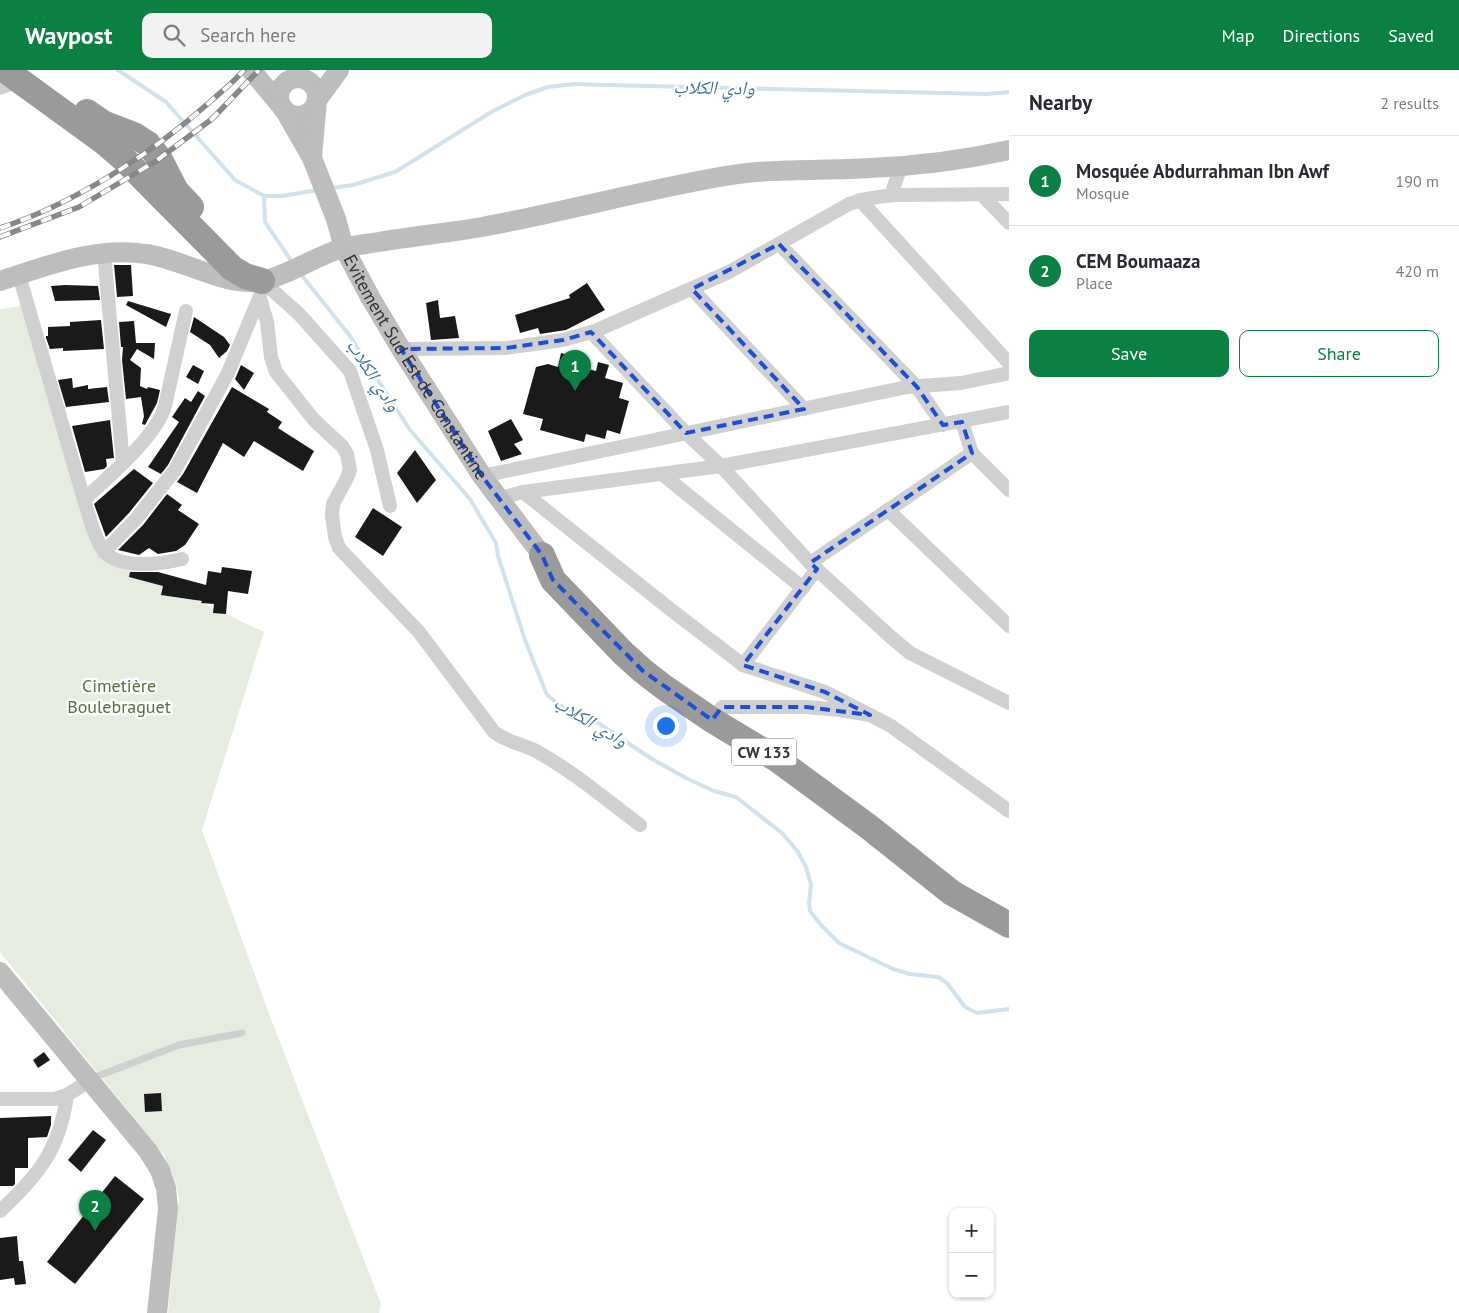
<!DOCTYPE html>
<html lang="en">
<head>
<meta charset="utf-8">
<style>
	:root { --surface:#fff; --page:#f2f2f3; --text:#2b2b33; --muted:#7c7c81; --line:#e1e1e2; --accent:#0b8043 }
	body { margin:0; font-family:"PT Sans","Noto Naskh Arabic",sans-serif; background:var(--page); color:var(--text) }
	.controls { position:absolute; right:15px; bottom:15px; display:grid; overflow:hidden; border-radius:10px; box-shadow:0 1px 4px #0004 }
	.controls button { width:45px; height:45px; display:grid; place-items:center; padding:0; border:0; border-bottom:1px solid var(--line); background:var(--surface); color:var(--text); font:25px sans-serif }
	.you { position:absolute; left:665px; top:655px; width:18px; height:18px; margin:-12px; border:4px solid #fff; border-radius:50%; background:#1a73e8; box-shadow:0 0 0 8px #1a73e833 }
	.badge { display:grid; place-items:center; width:32px; height:32px; border-radius:50%; background:var(--accent); color:#fff; font-size:16px; font-weight:700 }
	.pin { position:absolute; translate:-50% -41px; filter:drop-shadow(0 1px 2px #0008) }
	.pin::after { content:''; position:absolute; top:26px; width:18px; height:15px; background:inherit; clip-path:polygon(0 0,100% 0,50% 100%) }
	.list { margin:0; padding:0; list-style:none }
	h2 { display:flex; justify-content:space-between; align-items:center; height:65px; margin:0; padding:0 20px; font-size:21px }
	h2 small { font-size:16px; font-weight:400; color:var(--muted) }
	.list li { display:grid; grid-template-columns:32px 1fr auto; gap:15px; align-items:center; box-sizing:border-box; height:90px; padding:0 20px; border-top:1px solid var(--line) }
	.list b { display:block; font-size:19px; white-space:nowrap }
	.list p { margin:0; font-size:16px; white-space:nowrap; color:var(--muted) }
	.list em { font-size:16px; font-style:normal; color:var(--muted) }
	.actions { display:flex; gap:10px; padding:15px 20px }
	.actions a { flex:1; padding:11px 0; border:1px solid var(--accent); border-radius:10px; text-align:center; font-size:18px; color:var(--accent) }
	.actions .main { background:var(--accent); color:#fff }
	.icon { flex:none; width:28px; height:28px; fill:none; stroke:currentColor; stroke-width:2; stroke-linecap:round; stroke-linejoin:round }
	.map { position:relative; flex:none; width:1009px; height:1243px; overflow:hidden }
	header { display:flex; align-items:center; gap:30px; box-sizing:border-box; height:70px; padding:0 25px; background:var(--accent); color:#fff }
	header strong { font-size:24px }
	nav { display:flex; gap:28px; margin-inline-start:auto; font-size:18px }
	.search { width:350px; height:45px; background:var(--page); display:flex; align-items:center; gap:12px; box-sizing:border-box; padding:0 18px; border-radius:10px; color:var(--muted); font-size:19px }
	main { display:flex }
	aside { flex:1; background:var(--surface) }
	.map>svg:first-child { display:block }
</style>
</head>
<body>
<header>
<strong>Waypost</strong>
<div class="search"><svg class="icon" aria-label="search" viewBox="0 0 24 24"><circle cx="10" cy="10" r="6"/><path d="M15 15l6 6"/></svg>Search here</div>
<nav><a>Map</a><a>Directions</a><a>Saved</a></nav>
</header>
<main>
<div class="map">
<svg width="1009" height="1243" viewBox="0 0 1009 1243">
	<rect width="100%" height="100%" fill="#fff"/>
	<polygon fill="#e6ecdf" points="21,236 100,485 264,562 202,760 271,949 381,1234 379,1243 168,1243 179,1128 175,1110 164,1085 0,882 0,239"/>
	<g fill="none" stroke-linecap="round" stroke-linejoin="round">
		<g stroke="#cfe2ee" stroke-width="4">
			<polyline points="118,0 166,32 235,110 264,126 282,126 317,120"/>
			<polyline points="331,118 353,115 395,102 493,41 525,25 548,17 575,14 607,15 986,24 1009,22"/>
			<polyline points="264,126 265,152 292,192"/>
			<polyline points="299,202 350,266 410,360 470,429 496,473 498,486 525,570 547,625 569,642 598,653 652,689 686,708 714,721 736,727 782,763 798,782 806,797 811,815 809,832 810,841 821,855 839,873 893,899 910,904 938,907 947,913 965,937 977,943 1009,939"/>
		</g>
	</g>
	<g fill="#1a1a1a">
		<polygon points="114,195 131,195 133,226 117,227"/>
		<polygon points="587,213 605,240 566,260 540,264 538,258 520,263 515,245 570,228 569,225"/>
		<polygon points="65,215 98,216 100,230 55,231 51,216"/>
		<polygon points="438,230 440,248 455,246 459,268 431,270 426,233"/>
		<polygon points="128,231 171,244 166,257 126,235"/>
		<polygon points="194,247 224,267 230,275 227,281 219,288 210,275 190,262"/>
		<polygon points="101,250 104,279 63,281 63,278 50,279 46,268 46,266 48,266 48,257 70,256 70,252"/>
		<polygon points="134,251 136,273 155,273 154,289 137,279 130,290 141,298 140,316 147,319 148,317 160,320 157,333 145,355 142,354 144,346 141,327 126,329 122,290 123,277 121,277 119,252"/>
		<polygon points="561,283 574,287 572,295 596,301 598,292 609,295 605,308 623,313 619,328 629,331 620,364 607,360 605,369 586,364 584,372 540,360 543,349 523,344 536,297 548,294 558,297"/>
		<polygon points="193,295 204,301 198,314 186,307"/>
		<polygon points="241,295 254,303 244,320 235,309"/>
		<polygon points="72,308 73,318 88,315 88,319 107,317 109,332 66,337 58,310"/>
		<polygon points="232,317 269,339 267,342 282,352 278,358 314,381 303,401 254,371 244,387 223,373 197,423 177,412 183,404"/>
		<polygon points="198,321 205,326 168,395 161,404 148,397 179,352 172,347 185,328 191,332"/>
		<polygon points="511,349 523,370 514,374 522,384 501,391 488,361"/>
		<polygon points="110,350 114,388 106,389 107,396 104,399 85,402 72,356"/>
		<polygon points="415,380 436,410 417,433 397,403"/>
		<polygon points="134,399 153,413 129,443 106,467 94,434"/>
		<polygon points="167,424 182,435 178,440 199,454 185,475 176,481 158,484 149,478 139,485 118,480 143,455"/>
		<polygon points="373,438 402,457 383,486 355,467"/>
		<polygon points="222,497 252,501 248,524 228,521 226,544 213,543 214,534 201,533 202,531 161,525 163,516 129,507 130,502 158,502 206,515 208,501 221,503"/>
		<polygon points="44,982 50,990 38,998 33,990"/>
		<polygon points="161,1023 162,1041 145,1042 144,1024"/>
		<polygon points="51,1046 51,1055 47,1067 28,1068 28,1098 15,1098 15,1114 13,1116 0,1116 0,1048"/>
		<polygon points="93,1060 106,1070 81,1102 68,1090"/>
		<polygon points="115,1106 144,1129 75,1214 47,1192"/>
		<polygon points="17,1166 19,1191 23,1191 26,1214 15,1215 14,1208 0,1210 0,1168"/>
	</g>
	<g fill="none" stroke-linecap="round" stroke-linejoin="round">
		<polyline stroke="#d0d0d0" stroke-width="7" points="90,1009 179,975 242,963"/>
		<g stroke="#d0d0d0" stroke-width="14">
			<polyline points="0,18 21,10"/>
			<polyline points="981,124 1009,153"/>
			<polyline points="891,125 901,96"/>
			<polyline points="860,130 1009,293"/>
			<polyline points="779,174 917,317 943,355"/>
			<polyline points="104,183 123,393"/>
			<path d="M 19,205 L 84,430 C 89,444 94,469 104,481 C 119,500 162,494 182,489"/>
			<polyline points="262,211 299,244 350,301 377,380 390,436"/>
			<polyline points="692,219 804,339"/>
			<path d="M 260,228 L 267,252 L 271,287 L 276,302 L 314,350 L 342,376 L 347,384 L 350,400 L 347,408 L 333,434 L 332,445 L 335,467 L 339,478 L 419,562 L 494,662 C 507,672 522,674 536,681 C 571,700 608,731 640,755"/>
			<polyline points="591,262 686,363 721,396 812,495 892,568 910,583 1009,633"/>
			<path d="M 401,279 L 506,278 L 563,270 L 595,261 L 729,202 L 849,134 C 865,128 880,126 898,125 L 1009,124"/>
			<polyline points="962,352 972,383 1009,420"/>
			<polyline points="662,404 803,518"/>
			<polyline points="482,406 907,317 961,313 1009,303"/>
			<polyline points="523,422 670,539 743,595 825,622 870,645"/>
			<polyline points="500,428 523,422 721,396 1009,342"/>
			<path d="M 84,430 C 108,407 157,366 165,336 L 186,241"/>
			<polyline points="888,440 1009,556"/>
			<polyline points="104,482 136,449 175,400 228,303 260,226"/>
			<polyline points="810,493 972,383"/>
			<polyline points="743,595 817,499"/>
			<polyline points="712,650 722,637 806,637 840,640 870,645 891,656 1009,741"/>
			<polyline points="0,1029 55,1029 67,1025 89,1011"/>
			<path d="M 0,1141 C 38,1106 60,1079 67,1025"/>
		</g>
		<g stroke="#bdbdbd" stroke-width="20">
			<polyline points="251,0 283,38"/>
			<circle cx="298" cy="27" r="19"/>
			<path id="s1" d="M 284,39 L 312,88 L 336,149 L 344,178 L 370,227 L 401,279 L 482,406 L 542,485"/>
			<polyline points="312,88 317,30 339,0"/>
			<path d="M 0,211 C 46,196 97,176 146,184 C 183,189 226,218 262,211 C 290,205 315,186 343,178 C 355,175 367,174 379,172 C 413,166 448,163 482,157 C 563,142 644,120 725,106 C 773,98 822,101 870,98 C 917,96 964,90 1009,80"/>
			<polyline points="0,902 148,1081 160,1100 166,1118 168,1139 157,1243"/>
		</g>
		<g stroke="#9a9a9a" stroke-width="26">
			<polyline points="5,0 104,72 124,89 232,198 245,206 262,211"/>
			<polyline points="87,42 103,53 134,65 148,74 159,88 176,121 191,137"/>
			<polyline points="542,485 553,510 623,583 643,601 665,618 712,650 778,690 869,757 952,823 1009,855"/>
		</g>
		<g stroke="#888" stroke-width="5.5">
			<g id="rail">
				<path d="M 0,158 C 74,134 153,83 211,31 C 222,21 234,12 244,0"/>
				<polyline points="0,167 79,137 156,91 212,49 259,0"/>
			</g>
		</g>
		<use href="#rail" stroke="#fff" stroke-width="4" stroke-dasharray="11" stroke-linecap="butt"/>
	</g>
	<path fill="none" stroke="#1d4ed8" stroke-width="4" stroke-dasharray="10 6" stroke-linejoin="round" d="M 779,174 L 917,317 L 943,355 L 962,352 L 972,383 L 810,493 L 817,499 L 743,595 L 825,622 L 870,645 L 806,637 L 722,637 L 712,650 L 643,601 L 553,510 L 542,485 L 482,406 L 401,279 L 506,278 L 563,270 L 591,262 L 686,363 L 804,339 L 692,219 Z"/>
	<g text-anchor="middle" stroke-width="5" stroke-linejoin="round" paint-order="stroke">
		<rect fill="#fff" stroke="#707070" stroke-width="1" x="731.5" y="668.5" width="65" height="27" rx="4"/>
		<g font-size="16" font-weight="bold" fill="#333">
			<text x="764" y="688">CW 133</text>
		</g>
		<g font-size="18" fill="#333" stroke="#fff">
			<text dy="6" stroke="none"><textPath href="#s1" startOffset="291">Evitement Sud Est de Constantine</textPath></text>
		</g>
		<g font-size="18" fill="#56703f" stroke="#fff">
			<text x="119" y="622">Cimetière<tspan x="119" dy="21">Boulebraguet</tspan></text>
		</g>
		<g font-size="19" font-style="italic" fill="#3f7597" stroke="#fff">
			<text transform="translate(714 17) rotate(1)" y="7">وادي الكلاب</text>
			<text transform="translate(374 305) rotate(57)" y="7">وادي الكلاب</text>
			<text transform="translate(591 651) rotate(31)" y="7">وادي الكلاب</text>
		</g>
	</g>
</svg>
<div class="controls">
<button>+</button>
<button>−</button>
</div>
<div class="you"></div>
<div class="pin badge" style="left:575px;top:321px">1</div>
<div class="pin badge" style="left:95px;top:1161px">2</div>
</div>
<aside>
<h2>Nearby<small>2 results</small></h2>
<ul class="list">
<li><span class="badge">1</span><div><b>Mosquée Abdurrahman Ibn Awf</b><p>Mosque</p></div><em>190 m</em></li>
<li><span class="badge">2</span><div><b>CEM Boumaaza</b><p>Place</p></div><em>420 m</em></li>
</ul>
<div class="actions"><a class="main">Save</a><a>Share</a></div>
</aside>
</main>
</body>
</html>
